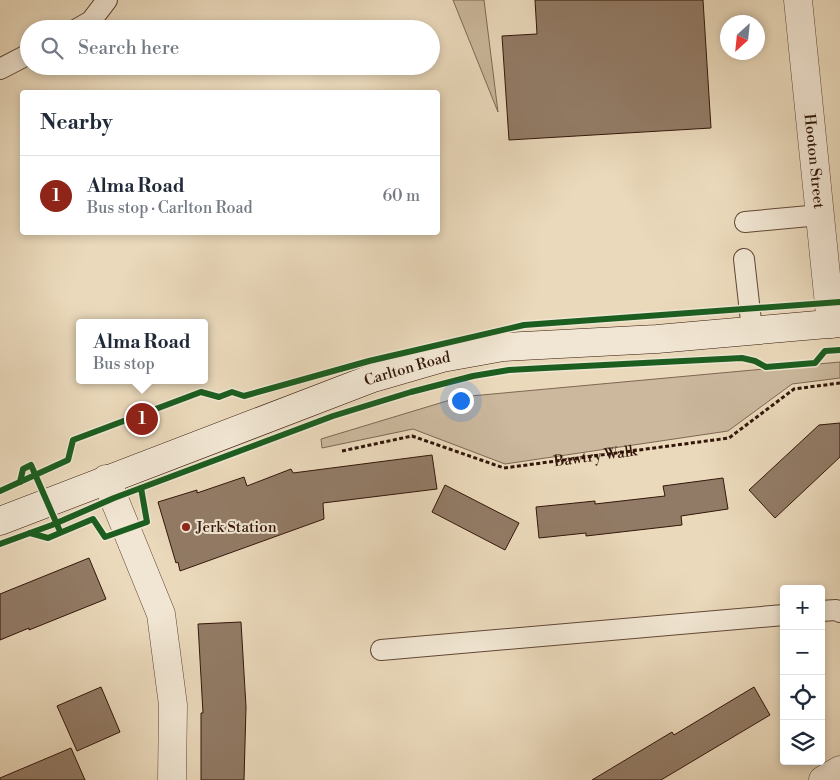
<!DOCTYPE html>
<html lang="en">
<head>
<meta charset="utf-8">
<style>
	:root { --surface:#fff; --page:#f2f2f3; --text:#1f2937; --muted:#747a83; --line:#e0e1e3; --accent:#8f2418 }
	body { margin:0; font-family:"Libre Bodoni",serif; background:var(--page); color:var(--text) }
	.controls { position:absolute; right:15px; bottom:15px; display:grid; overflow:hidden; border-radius:5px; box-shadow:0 2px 8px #0003 }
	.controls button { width:45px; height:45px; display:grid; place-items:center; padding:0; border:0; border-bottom:1px solid var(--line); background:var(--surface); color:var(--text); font:25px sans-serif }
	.compass { position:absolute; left:720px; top:15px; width:45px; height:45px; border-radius:50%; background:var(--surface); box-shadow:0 2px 8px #0003; rotate:207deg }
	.you { position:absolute; left:460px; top:400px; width:18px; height:18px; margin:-12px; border:4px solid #fff; border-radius:50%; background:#1a73e8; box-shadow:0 0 0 8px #1a73e833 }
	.badge { display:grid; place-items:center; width:32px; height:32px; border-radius:50%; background:var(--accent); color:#fff; font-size:16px; font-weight:700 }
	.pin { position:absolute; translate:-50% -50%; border:2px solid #fff; box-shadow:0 1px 5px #0006 }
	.popup { position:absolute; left:76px; top:319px; width:132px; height:65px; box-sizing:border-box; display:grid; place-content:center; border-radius:5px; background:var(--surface); filter:drop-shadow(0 1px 4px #0005); font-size:16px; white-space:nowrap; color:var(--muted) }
	.popup b { font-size:19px; color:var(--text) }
	.popup::after { content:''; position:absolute; left:50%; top:100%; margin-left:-10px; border:10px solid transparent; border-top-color:var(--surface) }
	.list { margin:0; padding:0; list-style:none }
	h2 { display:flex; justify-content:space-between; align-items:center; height:65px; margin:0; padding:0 20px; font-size:21px }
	h2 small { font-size:16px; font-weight:400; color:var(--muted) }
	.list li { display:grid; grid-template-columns:32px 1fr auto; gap:15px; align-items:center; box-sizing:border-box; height:80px; padding:0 20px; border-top:1px solid var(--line) }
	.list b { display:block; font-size:19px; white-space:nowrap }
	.list p { margin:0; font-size:16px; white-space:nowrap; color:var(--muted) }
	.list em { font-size:16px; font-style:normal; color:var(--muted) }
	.icon { flex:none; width:28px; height:28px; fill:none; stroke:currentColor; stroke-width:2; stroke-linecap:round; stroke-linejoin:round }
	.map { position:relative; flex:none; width:840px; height:780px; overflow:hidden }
	.search { position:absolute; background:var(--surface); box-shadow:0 2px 8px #0003; left:20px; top:20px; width:420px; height:55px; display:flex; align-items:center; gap:12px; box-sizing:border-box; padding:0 18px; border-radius:28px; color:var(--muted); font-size:19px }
	.panel { position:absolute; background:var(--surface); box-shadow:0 2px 8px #0003; left:20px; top:90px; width:420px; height:145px; border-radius:5px }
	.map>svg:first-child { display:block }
</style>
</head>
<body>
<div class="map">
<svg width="840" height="780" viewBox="0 0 840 780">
	<rect width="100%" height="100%" fill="#ead9bb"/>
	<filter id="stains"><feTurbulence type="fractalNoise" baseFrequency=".004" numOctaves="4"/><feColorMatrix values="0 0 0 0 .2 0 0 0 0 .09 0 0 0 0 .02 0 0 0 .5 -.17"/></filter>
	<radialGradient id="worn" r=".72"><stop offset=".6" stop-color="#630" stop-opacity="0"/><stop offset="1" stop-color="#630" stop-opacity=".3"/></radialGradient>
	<g fill="#cbb89d" stroke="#7f6754">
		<polygon points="453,0 484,0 498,112"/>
		<polygon points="840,362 840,378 792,384 728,431 505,464 413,429 322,448 321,439 460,397"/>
	</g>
	<g fill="#927b66" stroke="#33160a">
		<polygon points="535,0 703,0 711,128 509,140 502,36 537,34"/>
		<polygon points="840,423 840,457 775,518 749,490 819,425"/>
		<polygon points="432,455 437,489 323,503 324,519 180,571 178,562 176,563 158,502 197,490 197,493 244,477 247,486 291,469 293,473"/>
		<polygon points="723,478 728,509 681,516 682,525 586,536 586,533 539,538 536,507 595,501 595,504 665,496 663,486"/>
		<polygon points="445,485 519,523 505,550 432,512"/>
		<polygon points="89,558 106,599 29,630 29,628 0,640 0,594"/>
		<polygon points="241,622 246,707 244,780 201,780 201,713 203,713 198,624"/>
		<polygon points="101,687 120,732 77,751 57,706"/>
		<polygon points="754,687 770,715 661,780 592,780 672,732 674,735"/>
		<polygon points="71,748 85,780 0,780 0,778"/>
	</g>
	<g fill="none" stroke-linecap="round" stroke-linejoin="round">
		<g stroke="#614736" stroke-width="22">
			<g id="lane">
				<polyline points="77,29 91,21 107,0"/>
				<polyline points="0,69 29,54"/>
				<polyline points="745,222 820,215"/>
				<polyline points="744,259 752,330"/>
				<polyline points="821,611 836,610 840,612"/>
				<polyline points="381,650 784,615"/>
			</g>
		</g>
		<g stroke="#614736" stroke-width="29">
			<g id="street">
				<path id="s2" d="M 798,0 L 831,324"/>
				<polyline points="106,479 161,614 173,705 172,780"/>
				<polyline points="823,780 840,770"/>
			</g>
		</g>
		<g stroke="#33160a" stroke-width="29">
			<g id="secondary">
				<path id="s3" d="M 0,521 L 373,378 L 442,358 L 503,347 L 657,339 L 840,323"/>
			</g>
		</g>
		<path stroke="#33160a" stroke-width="3" stroke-dasharray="4 2.5" stroke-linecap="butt" id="s1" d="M 342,451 L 412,436 L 504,468 L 729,438 L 794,389 L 840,383"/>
		<use href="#lane" stroke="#f1e6d3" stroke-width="20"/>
		<use href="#street" stroke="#f1e6d3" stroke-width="28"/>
		<use href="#secondary" stroke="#f1e6d3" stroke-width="28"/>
		<g stroke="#f1e6d3" stroke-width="9">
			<g id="cycleway">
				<polyline points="20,482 23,469 31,465 59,529"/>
				<polyline points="0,491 68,460 73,440 201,392 219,397 232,392 244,396 369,361 524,325 840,302"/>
				<polyline points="30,533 48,538 93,519 105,537 147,522 141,488"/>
				<polyline points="0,544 52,525 114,498 333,416 411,392 473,376 509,370 545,368 742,358 755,361 766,367 815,363 825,351 840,350"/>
			</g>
		</g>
		<use href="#cycleway" stroke="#1b5e20" stroke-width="6"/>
	</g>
	<circle fill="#8f2418" stroke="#f1e6d3" stroke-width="2" cx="186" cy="527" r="5"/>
	<g text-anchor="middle" stroke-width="4" stroke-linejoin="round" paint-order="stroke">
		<g font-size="15" fill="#33160a" stroke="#f1e6d3">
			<text dy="5" stroke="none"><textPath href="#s2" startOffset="162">Hooton Street</textPath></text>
			<text dy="5" stroke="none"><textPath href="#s3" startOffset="435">Carlton Road</textPath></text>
			<text dy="5" stroke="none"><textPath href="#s1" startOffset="261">Bawtry Walk</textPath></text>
		</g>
		<g font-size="15" fill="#33160a" stroke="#f1e6d3" text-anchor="start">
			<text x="196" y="532">Jerk Station</text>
		</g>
	</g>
	<rect width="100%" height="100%" filter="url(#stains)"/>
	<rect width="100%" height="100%" fill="url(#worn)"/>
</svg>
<div class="controls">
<button>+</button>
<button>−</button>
<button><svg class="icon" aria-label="locate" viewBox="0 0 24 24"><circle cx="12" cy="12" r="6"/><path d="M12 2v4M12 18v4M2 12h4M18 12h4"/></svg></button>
<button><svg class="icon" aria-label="layers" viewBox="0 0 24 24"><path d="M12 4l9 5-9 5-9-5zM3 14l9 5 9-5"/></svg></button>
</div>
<svg class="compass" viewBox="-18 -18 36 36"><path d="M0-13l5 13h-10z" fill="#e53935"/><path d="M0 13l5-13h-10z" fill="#747a83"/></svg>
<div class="you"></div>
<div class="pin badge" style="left:142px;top:419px">1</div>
<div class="popup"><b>Alma Road</b>Bus stop</div>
<div class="search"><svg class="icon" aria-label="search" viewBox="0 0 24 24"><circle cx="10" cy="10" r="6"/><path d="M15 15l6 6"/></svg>Search here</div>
<section class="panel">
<h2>Nearby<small></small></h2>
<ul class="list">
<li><span class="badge">1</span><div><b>Alma Road</b><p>Bus stop · Carlton Road</p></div><em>60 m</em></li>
</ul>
</section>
</div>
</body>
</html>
